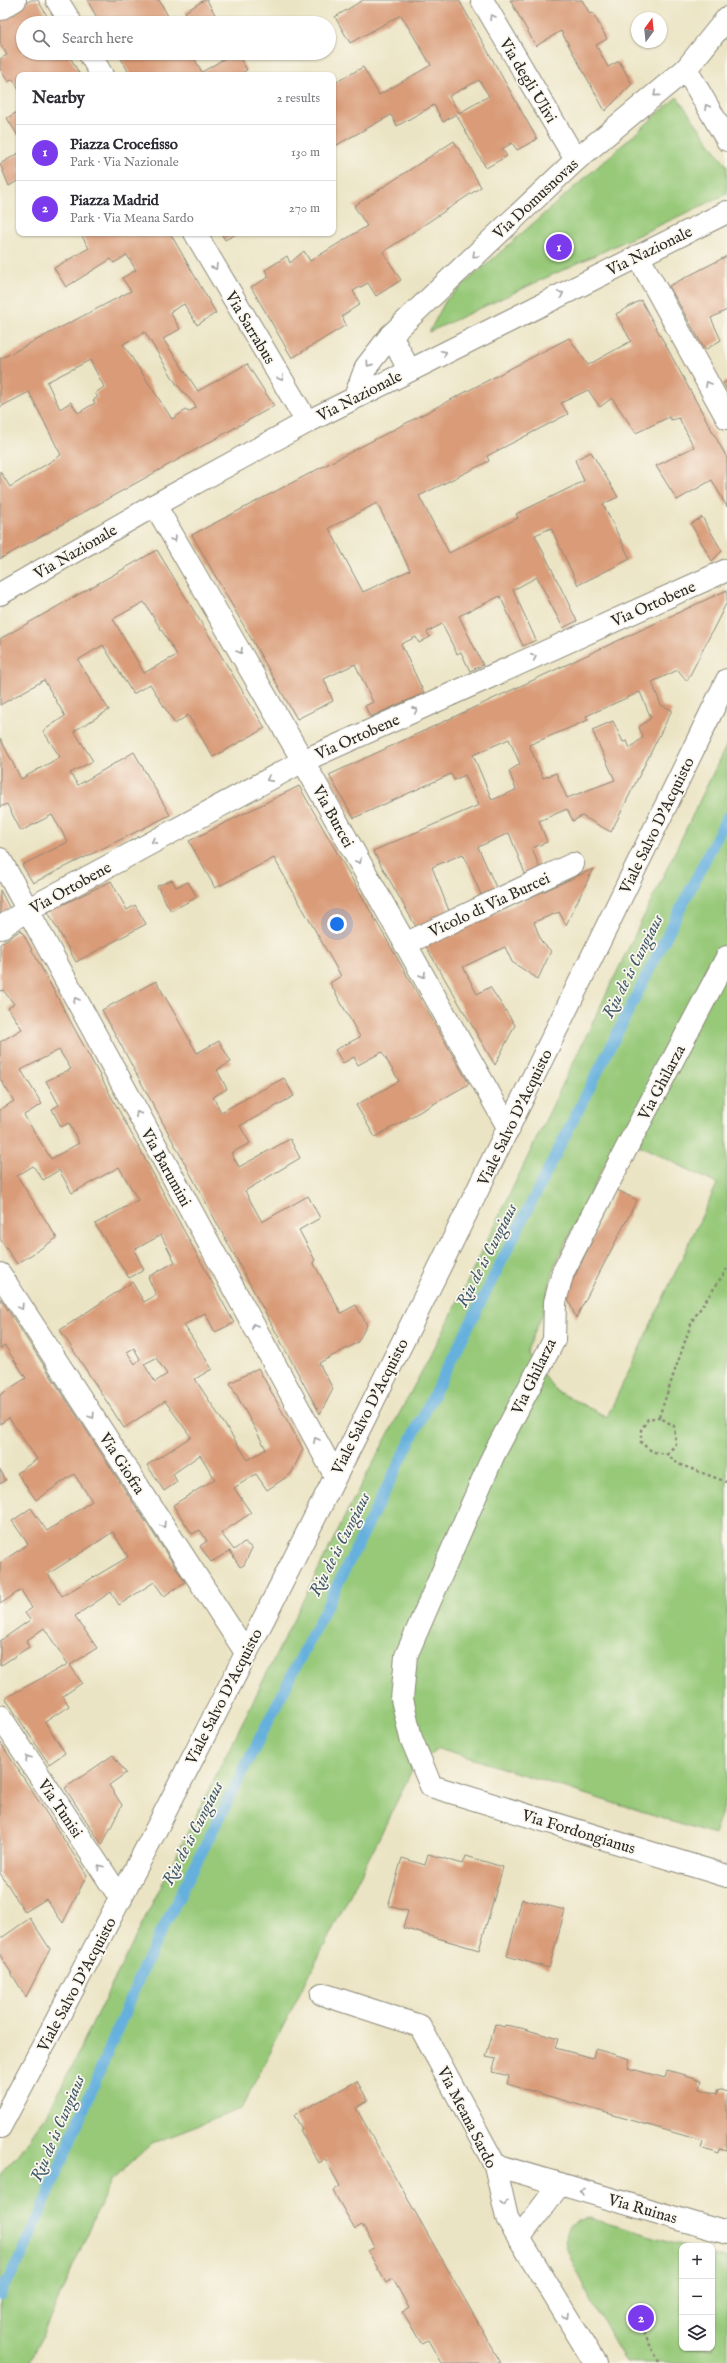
<!DOCTYPE html>
<html lang="en">
<head>
<meta charset="utf-8">
<style>
	:root { --surface:#fff; --page:#f2f2f3; --text:#2b2b33; --muted:#7c7c81; --line:#e1e1e2; --accent:#7c3aed }
	body { margin:0; font-family:"IM FELL English",serif; background:var(--page); color:var(--text) }
	.controls { position:absolute; right:12px; bottom:12px; display:grid; overflow:hidden; border-radius:8px; box-shadow:0 1px 3px #0004 }
	.controls button { width:36px; height:36px; display:grid; place-items:center; padding:0; border:0; border-bottom:1px solid var(--line); background:var(--surface); color:var(--text); font:20px sans-serif }
	.compass { position:absolute; left:631px; top:12px; width:36px; height:36px; border-radius:50%; background:var(--surface); box-shadow:0 1px 3px #0004; rotate:15deg }
	.you { position:absolute; left:337px; top:924px; width:14px; height:14px; margin:-10px; border:3px solid #fff; border-radius:50%; background:#1a73e8; box-shadow:0 0 0 6px #1a73e833 }
	.badge { display:grid; place-items:center; width:26px; height:26px; border-radius:50%; background:var(--accent); color:#fff; font-size:13px; font-weight:700 }
	.pin { position:absolute; translate:-50% -50%; border:2px solid #fff; box-shadow:0 1px 4px #0006 }
	.list { margin:0; padding:0; list-style:none }
	h2 { display:flex; justify-content:space-between; align-items:center; height:52px; margin:0; padding:0 16px; font-size:17px }
	h2 small { font-size:13px; font-weight:400; color:var(--muted) }
	.list li { display:grid; grid-template-columns:26px 1fr auto; gap:12px; align-items:center; box-sizing:border-box; height:56px; padding:0 16px; border-top:1px solid var(--line) }
	.list b { display:block; font-size:15px; white-space:nowrap }
	.list p { margin:0; font-size:13px; white-space:nowrap; color:var(--muted) }
	.list em { font-size:13px; font-style:normal; color:var(--muted) }
	.icon { flex:none; width:22px; height:22px; fill:none; stroke:currentColor; stroke-width:2; stroke-linecap:round; stroke-linejoin:round }
	.map { position:relative; flex:none; width:727px; height:2363px; overflow:hidden }
	.search { position:absolute; background:var(--surface); box-shadow:0 1px 3px #0004; left:16px; top:16px; width:320px; height:44px; display:flex; align-items:center; gap:10px; box-sizing:border-box; padding:0 14px; border-radius:22px; color:var(--muted); font-size:15px }
	.panel { position:absolute; background:var(--surface); box-shadow:0 1px 3px #0004; left:16px; top:72px; width:320px; height:164px; border-radius:8px }
	.map>svg:first-child { display:block }
</style>
</head>
<body>
<div class="map">
<svg width="727" height="2363" viewBox="0 0 727 2363">
	<rect width="100%" height="100%" fill="#fbf7ec"/>
	<filter id="ink" filterUnits="userSpaceOnUse"><feTurbulence type="fractalNoise" baseFrequency=".025" numOctaves="2"/><feDisplacementMap in="SourceGraphic" scale="8" xChannelSelector="R" yChannelSelector="G"/><feConvolveMatrix kernelMatrix="1 2 1 2 8 2 1 2 1" color-interpolation-filters="sRGB"/></filter>
	<filter id="wash" filterUnits="userSpaceOnUse"><feTurbulence type="fractalNoise" baseFrequency=".012" numOctaves="4" result="noise"/><feDisplacementMap in="SourceGraphic" scale="16" xChannelSelector="R" yChannelSelector="G"/><feGaussianBlur stdDeviation="0.9" result="paint"/><feColorMatrix in="noise" values="0 0 0 0 0 0 0 0 0 0 0 0 0 0 0 0 0 1.4 0 .05"/><feComposite in="paint" operator="in"/></filter>
	<g filter="url(#wash)">
		<rect width="100%" height="100%" fill="#ebe4c4"/>
		<g fill="#97c979" stroke="#617a52" fill-rule="evenodd">
			<polygon points="677,97 727,166 727,194 429,332 446,300"/>
			<path d="M 727,744 L 727,1797 L 714,1835 L 439,1748 L 414,1766 L 377,1842 L 241,2109 L 151,2144 L 111,2181 L 30,2363 L 0,2363 L 0,2174 L 19,2154 L 48,2113 L 351,1504 L 446,1326 ZM 619,1135 L 717,1184 L 607,1417 L 556,1391 L 526,1352 L 542,1315 L 555,1265 Z"/>
			<path d="M 589,2218 L 686,2246 L 682,2246 L 682,2348 L 712,2348 L 712,2254 L 727,2258 L 727,2363 L 626,2363 C 614,2341 564,2258 565,2238 C 566,2225 577,2219 589,2218 Z"/>
		</g>
		<g fill="none" stroke-linecap="round" stroke-linejoin="round">
			<polyline stroke="#66b0de" stroke-width="11" points="0,2295 23,2253 145,1964 727,817"/>
		</g>
		<g id="blocks">
			<g fill="#d99b78" fill-rule="evenodd">
				<polygon points="31,0 38,0 51,23 23,23 23,53 68,53 80,75 19,75 19,90 13,79 8,82 0,69 0,59 7,55 0,43 0,18"/>
				<polygon points="87,0 159,0 172,23 100,23"/>
				<polygon points="204,0 207,0 217,18 209,23 189,23 191,22 185,12"/>
				<path d="M 363,0 L 459,0 L 537,139 L 517,150 L 512,143 L 502,149 L 507,156 L 486,168 L 456,114 L 443,122 L 434,105 L 397,126 L 391,115 L 333,147 L 333,84 L 363,67 L 379,95 L 431,65 L 401,15 L 350,43 L 335,17 ZM 479,80 L 489,96 L 459,113 L 449,96 Z"/>
				<polygon points="510,0 582,0 590,14 593,13 607,39 596,45 608,67 619,61 632,84 605,111 561,31 536,46"/>
				<polygon points="118,53 191,53 202,72 234,53 237,53 247,70 238,75 130,75"/>
				<polygon points="19,111 19,135 18,136 7,118"/>
				<polygon points="454,141 481,187 383,252 401,280 376,296 368,283 353,291 360,304 342,316 346,325 292,358 251,287 269,277 265,270 287,256 290,263 304,251 310,261 367,226 354,206"/>
				<polygon points="19,153 19,180 9,186 0,164"/>
				<path d="M 80,233 L 170,233 L 216,313 L 197,325 L 184,304 L 170,312 L 180,329 L 163,339 L 198,391 L 247,364 L 274,406 L 0,559 L 0,471 L 10,487 L 61,455 L 29,392 L 0,407 L 0,359 L 131,291 L 122,278 L 136,270 L 127,255 L 114,263 L 111,259 L 66,287 L 54,268 L 89,248 ZM 145,332 L 177,385 L 197,407 L 188,412 L 186,410 L 172,419 L 123,344 ZM 90,360 L 104,387 L 95,393 L 98,397 L 93,400 L 95,403 L 78,413 L 71,402 L 60,409 L 47,382 Z"/>
				<polygon points="221,233 238,233 225,240"/>
				<polygon points="727,256 727,310 711,318 721,340 705,350 669,286"/>
				<path d="M 641,300 L 727,458 L 727,507 L 712,480 L 677,500 L 656,466 L 694,447 L 679,418 L 671,420 L 669,417 L 636,433 L 612,398 L 600,407 L 588,390 L 561,403 L 568,414 L 487,456 L 489,461 L 419,496 L 449,553 L 518,518 L 516,514 L 584,481 L 575,460 L 591,452 L 618,497 L 603,504 L 630,559 L 578,585 L 551,528 L 535,535 L 577,621 L 563,628 L 537,577 L 513,590 L 536,640 L 523,646 L 500,596 L 459,616 L 483,665 L 470,671 L 461,652 L 457,654 L 442,624 L 427,632 L 430,637 L 419,643 L 416,637 L 401,644 L 424,693 L 370,717 L 365,706 L 373,702 L 355,664 L 324,679 L 333,701 L 297,719 L 192,535 L 569,338 L 588,365 L 631,341 L 616,314 ZM 377,503 L 410,570 L 363,592 L 329,528 Z"/>
				<polygon points="727,381 727,390 723,383"/>
				<polygon points="702,517 722,551 712,561 691,524"/>
				<path d="M 157,550 L 265,728 L 213,757 L 188,715 L 175,724 L 150,684 L 133,694 L 103,645 L 78,660 L 109,710 L 74,731 L 93,761 L 70,773 L 78,785 L 134,752 L 170,815 L 33,883 L 22,865 L 68,842 L 52,815 L 21,831 L 7,804 L 0,807 L 0,738 L 21,779 L 60,757 L 43,731 L 65,716 L 44,680 L 0,705 L 0,639 ZM 144,602 L 177,655 L 144,673 L 113,619 Z"/>
				<path d="M 727,590 L 727,602 L 687,681 L 678,670 L 652,682 L 661,705 L 672,710 L 611,832 L 582,816 L 573,821 L 567,809 L 539,821 L 547,842 L 532,848 L 542,874 L 528,881 L 509,833 L 478,847 L 499,894 L 484,901 L 463,854 L 432,867 L 451,916 L 419,932 L 373,851 L 479,805 L 465,775 L 454,780 L 451,774 L 354,818 L 329,775 ZM 640,692 L 651,718 L 639,727 L 643,737 L 630,748 L 627,741 L 623,742 L 613,721 L 592,730 L 615,780 L 567,798 L 556,773 L 543,778 L 529,745 L 588,720 L 586,716 ZM 509,739 L 520,764 L 509,771 L 516,790 L 492,800 L 473,755 Z"/>
				<polygon points="299,786 469,1084 375,1137 356,1105 399,1081 382,1052 358,1065 354,1057 343,1063 335,1050 360,1037 330,983 341,976 274,858 215,888 189,841"/>
				<polygon points="593,869 566,925 559,912 534,922 541,941 551,951 538,979 512,962 505,947 463,967 477,994 490,987 515,1025 495,1065 425,945"/>
				<polygon points="172,880 176,887 188,882 197,897 171,911 157,886"/>
				<polygon points="111,881 127,910 135,905 146,924 76,962 48,912"/>
				<polygon points="0,890 10,909 0,916"/>
				<path d="M 21,930 L 234,1323 L 215,1332 L 205,1313 L 184,1325 L 212,1369 L 195,1379 L 248,1460 L 266,1449 L 230,1383 L 258,1368 L 303,1449 L 291,1474 L 267,1490 L 256,1474 L 234,1488 L 251,1513 L 221,1533 L 234,1550 L 244,1542 L 252,1548 L 244,1565 L 240,1567 L 230,1551 L 211,1562 L 200,1546 L 207,1541 L 200,1530 L 192,1534 L 173,1505 L 215,1479 L 200,1455 L 173,1474 L 177,1482 L 164,1491 L 147,1465 L 191,1437 L 165,1401 L 124,1428 L 60,1330 L 132,1282 L 144,1302 L 156,1295 L 148,1277 L 175,1262 L 161,1235 L 134,1250 L 144,1270 L 129,1278 L 95,1224 L 138,1200 L 119,1167 L 72,1193 L 59,1170 L 43,1180 L 33,1166 L 17,1176 L 57,1238 L 17,1264 L 0,1239 L 0,1110 L 14,1101 L 0,1079 L 0,1042 L 22,1029 L 8,1008 L 14,1004 L 3,990 L 0,991 L 0,944 ZM 59,1050 L 71,1069 L 46,1081 L 59,1105 L 52,1109 L 61,1127 L 69,1123 L 79,1143 L 51,1159 L 24,1115 L 42,1104 L 21,1070 ZM 134,1348 L 140,1359 L 135,1364 L 127,1352 ZM 156,1358 L 167,1374 L 155,1382 L 144,1364 Z"/>
				<polygon points="156,981 197,1053 219,1041 231,1062 217,1070 227,1089 213,1097 221,1112 284,1078 294,1096 240,1126 250,1143 231,1153 239,1167 290,1139 300,1158 245,1191 262,1222 308,1196 320,1218 299,1230 315,1260 313,1262 341,1313 356,1305 367,1325 357,1343 319,1363 333,1389 320,1414 102,1010"/>
				<polygon points="617,1190 637,1200 576,1318 566,1294"/>
				<path d="M 0,1298 L 185,1582 L 164,1596 L 154,1582 L 119,1605 L 111,1592 L 75,1616 L 97,1648 L 70,1665 L 82,1683 L 63,1696 L 69,1706 L 45,1722 L 65,1753 L 49,1764 L 5,1698 L 68,1664 L 44,1628 L 26,1641 L 29,1647 L 0,1666 L 0,1641 L 30,1620 L 25,1613 L 32,1608 L 21,1590 L 0,1604 L 0,1563 L 28,1544 L 12,1521 L 31,1508 L 47,1531 L 92,1501 L 74,1474 L 36,1500 L 17,1473 L 37,1459 L 9,1418 L 0,1424 L 0,1395 L 26,1378 L 5,1346 L 0,1349 ZM 113,1532 L 128,1557 L 62,1596 L 48,1574 Z"/>
				<polygon points="0,1470 6,1480 0,1484"/>
				<polygon points="0,1742 87,1875 63,1923 46,1899 25,1912 0,1873"/>
				<polygon points="113,1755 126,1773 109,1785 122,1805 102,1845 65,1788"/>
				<polygon points="428,1854 463,1864 466,1856 503,1867 479,1950 403,1928 408,1911 388,1906 402,1858 425,1865"/>
				<polygon points="522,1899 565,1910 549,1968 507,1956"/>
				<polygon points="30,1918 50,1949 26,1997 0,1955 0,1939"/>
				<polygon points="495,2024 504,2027 505,2025 521,2028 558,2039 555,2048 593,2058 595,2049 630,2059 628,2068 665,2078 667,2070 702,2080 700,2089 717,2094 718,2089 727,2092 727,2151 720,2149 719,2154 701,2148 703,2141 507,2084 509,2076 492,2072 496,2059 486,2057"/>
				<polygon points="357,2081 368,2101 356,2108 501,2363 441,2363 428,2340 421,2343 403,2312 409,2308 393,2279 386,2283 368,2251 375,2247 362,2225 355,2229 333,2191 340,2186 325,2159 319,2163 300,2130 302,2129 294,2115"/>
			</g>
		</g>
	</g>
	<g filter="url(#ink)">
		<use href="#blocks" fill-opacity="0" stroke="#8b8878" stroke-width="1"/>
		<g fill="none" stroke-linecap="round" stroke-linejoin="round">
			<g stroke="#8b8878" stroke-width="24">
				<g id="minor">
					<polyline points="57,0 71,23"/>
					<polyline points="482,0 576,160"/>
					<polyline points="0,9 15,0"/>
					<polyline points="89,53 102,75"/>
					<polyline points="686,69 727,140"/>
					<polyline points="195,233 307,422"/>
					<polyline points="638,256 727,418"/>
					<polyline points="391,335 409,370"/>
					<polyline points="355,397 366,367 391,335 576,160 686,69 727,18"/>
					<polyline points="155,505 303,761 509,1129"/>
					<polyline points="0,594 155,505 307,422 727,212"/>
					<polyline points="0,859 335,1475"/>
					<polyline points="0,928 27,910 303,761 727,570"/>
					<polyline points="405,944 573,864"/>
					<polyline points="727,957 626,1149 563,1272 555,1302 554,1340 493,1456 406,1656 402,1699 411,1738 431,1786 727,1876"/>
					<polyline points="0,1274 245,1651"/>
					<polyline points="0,1716 121,1899"/>
					<polyline points="322,1994 420,2026 495,2165 507,2218 595,2363"/>
					<path d="M 0,2127 C 254,1651 491,1165 727,680"/>
					<polyline points="495,2165 727,2233"/>
					<polyline points="519,2238 560,2184"/>
				</g>
			</g>
			<g stroke="#8b8878" stroke-width="2.5" stroke-dasharray="3 3" stroke-linecap="butt">
				<polyline points="659,1417 692,1321 727,1269"/>
				<polyline points="667,1454 676,1444 674,1426 659,1417 648,1419 641,1430 641,1443 653,1452 667,1454 678,1464 727,1482"/>
				<polyline points="635,2317 659,2362"/>
			</g>
			<use href="#minor" stroke="#fff" stroke-width="22"/>
		</g>
		<defs><path id="oneway-chevron" d="M-2-3.5L2.5 0L-2 3.5" fill="none" stroke-width="1.6" stroke-linecap="round" stroke-linejoin="round"/></defs>
		<g stroke="#a0a0a0">
			<use href="#oneway-chevron" transform="translate(492 17) rotate(-121)"/>
			<use href="#oneway-chevron" transform="translate(656 94) rotate(140)"/>
			<use href="#oneway-chevron" transform="translate(707 107) rotate(-120)"/>
			<use href="#oneway-chevron" transform="translate(475 255) rotate(137)"/>
			<use href="#oneway-chevron" transform="translate(215 267) rotate(59)"/>
			<use href="#oneway-chevron" transform="translate(561 294) rotate(-27)"/>
			<use href="#oneway-chevron" transform="translate(444 353) rotate(-27)"/>
			<use href="#oneway-chevron" transform="translate(369 364) rotate(125)"/>
			<use href="#oneway-chevron" transform="translate(281 378) rotate(60)"/>
			<use href="#oneway-chevron" transform="translate(708 384) rotate(-119)"/>
			<use href="#oneway-chevron" transform="translate(174 539) rotate(60)"/>
			<use href="#oneway-chevron" transform="translate(240 651) rotate(60)"/>
			<use href="#oneway-chevron" transform="translate(534 657) rotate(-24)"/>
			<use href="#oneway-chevron" transform="translate(415 710) rotate(-24)"/>
			<use href="#oneway-chevron" transform="translate(269 779) rotate(152)"/>
			<use href="#oneway-chevron" transform="translate(154 841) rotate(152)"/>
			<use href="#oneway-chevron" transform="translate(359 861) rotate(61)"/>
			<use href="#oneway-chevron" transform="translate(423 975) rotate(61)"/>
			<use href="#oneway-chevron" transform="translate(76 1000) rotate(-119)"/>
			<use href="#oneway-chevron" transform="translate(138 1114) rotate(-119)"/>
			<use href="#oneway-chevron" transform="translate(21 1307) rotate(57)"/>
			<use href="#oneway-chevron" transform="translate(254 1326) rotate(-119)"/>
			<use href="#oneway-chevron" transform="translate(92 1416) rotate(57)"/>
			<use href="#oneway-chevron" transform="translate(316 1440) rotate(-119)"/>
			<use href="#oneway-chevron" transform="translate(163 1525) rotate(57)"/>
			<use href="#oneway-chevron" transform="translate(28 1758) rotate(-124)"/>
			<use href="#oneway-chevron" transform="translate(100 1867) rotate(-124)"/>
			<use href="#oneway-chevron" transform="translate(582 2191) rotate(-164)"/>
			<use href="#oneway-chevron" transform="translate(504 2203) rotate(78)"/>
			<use href="#oneway-chevron" transform="translate(566 2316) rotate(59)"/>
		</g>
	</g>
	<g text-anchor="middle" stroke-width="3.5" stroke-linejoin="round" paint-order="stroke">
		<g font-size="16" fill="#2b2b2b" stroke="#fbf7ec">
			<text transform="translate(529 80) rotate(59)" y="6">Via degli Ulivi</text>
			<text transform="translate(535 198) rotate(-43)" y="6">Via Domusnovas</text>
			<text transform="translate(649 250) rotate(-26)" y="6">Via Nazionale</text>
			<text transform="translate(251 327) rotate(59)" y="6">Via Sarrabus</text>
			<text transform="translate(359 395) rotate(-27)" y="6">Via Nazionale</text>
			<text transform="translate(75 551) rotate(-30)" y="6">Via Nazionale</text>
			<text transform="translate(653 603) rotate(-24)" y="6">Via Ortobene</text>
			<text transform="translate(357 736) rotate(-24)" y="6">Via Ortobene</text>
			<text transform="translate(334 816) rotate(61)" y="6">Via Burcei</text>
			<text transform="translate(656 825) rotate(-64)" y="6">Viale Salvo D'Acquisto</text>
			<text transform="translate(70 887) rotate(-29)" y="6">Via Ortobene</text>
			<text transform="translate(489 904) rotate(-25)" y="6">Vicolo di Via Burcei</text>
			<text transform="translate(661 1082) rotate(-62)" y="6">Via Ghilarza</text>
			<text transform="translate(514 1117) rotate(-64)" y="6">Viale Salvo D'Acquisto</text>
			<text transform="translate(167 1167) rotate(61)" y="6">Via Barumini</text>
			<text transform="translate(533 1376) rotate(-64)" y="6">Via Ghilarza</text>
			<text transform="translate(369 1406) rotate(-63)" y="6">Viale Salvo D'Acquisto</text>
			<text transform="translate(123 1463) rotate(57)" y="6">Via Giofra</text>
			<text transform="translate(223 1696) rotate(-63)" y="6">Viale Salvo D'Acquisto</text>
			<text transform="translate(61 1808) rotate(56)" y="6">Via Tunisi</text>
			<text transform="translate(579 1831) rotate(17)" y="6">Via Fordongianus</text>
			<text transform="translate(76 1984) rotate(-62)" y="6">Viale Salvo D'Acquisto</text>
			<text transform="translate(468 2117) rotate(63)" y="6">Via Meana Sardo</text>
			<text transform="translate(643 2208) rotate(16)" y="6">Via Ruinas</text>
		</g>
		<g font-size="17" font-style="italic" fill="#405a6a" stroke="#fbf7ec">
			<text transform="translate(632 966) rotate(-63)" y="6">Riu de is Cungiaus</text>
			<text transform="translate(486 1255) rotate(-63)" y="6">Riu de is Cungiaus</text>
			<text transform="translate(339 1544) rotate(-63)" y="6">Riu de is Cungiaus</text>
			<text transform="translate(192 1833) rotate(-63)" y="6">Riu de is Cungiaus</text>
			<text transform="translate(57 2128) rotate(-67)" y="6">Riu de is Cungiaus</text>
		</g>
	</g>
</svg>
<div class="controls">
<button>+</button>
<button>−</button>
<button><svg class="icon" aria-label="layers" viewBox="0 0 24 24"><path d="M12 4l9 5-9 5-9-5zM3 14l9 5 9-5"/></svg></button>
</div>
<svg class="compass" viewBox="-18 -18 36 36"><path d="M0-13l5 13h-10z" fill="#e53935"/><path d="M0 13l5-13h-10z" fill="#7c7c81"/></svg>
<div class="you"></div>
<div class="pin badge" style="left:559px;top:247px">1</div>
<div class="pin badge" style="left:641px;top:2318px">2</div>
<div class="search"><svg class="icon" aria-label="search" viewBox="0 0 24 24"><circle cx="10" cy="10" r="6"/><path d="M15 15l6 6"/></svg>Search here</div>
<section class="panel">
<h2>Nearby<small>2 results</small></h2>
<ul class="list">
<li><span class="badge">1</span><div><b>Piazza Crocefisso</b><p>Park · Via Nazionale</p></div><em>130 m</em></li>
<li><span class="badge">2</span><div><b>Piazza Madrid</b><p>Park · Via Meana Sardo</p></div><em>270 m</em></li>
</ul>
</section>
</div>
</body>
</html>
